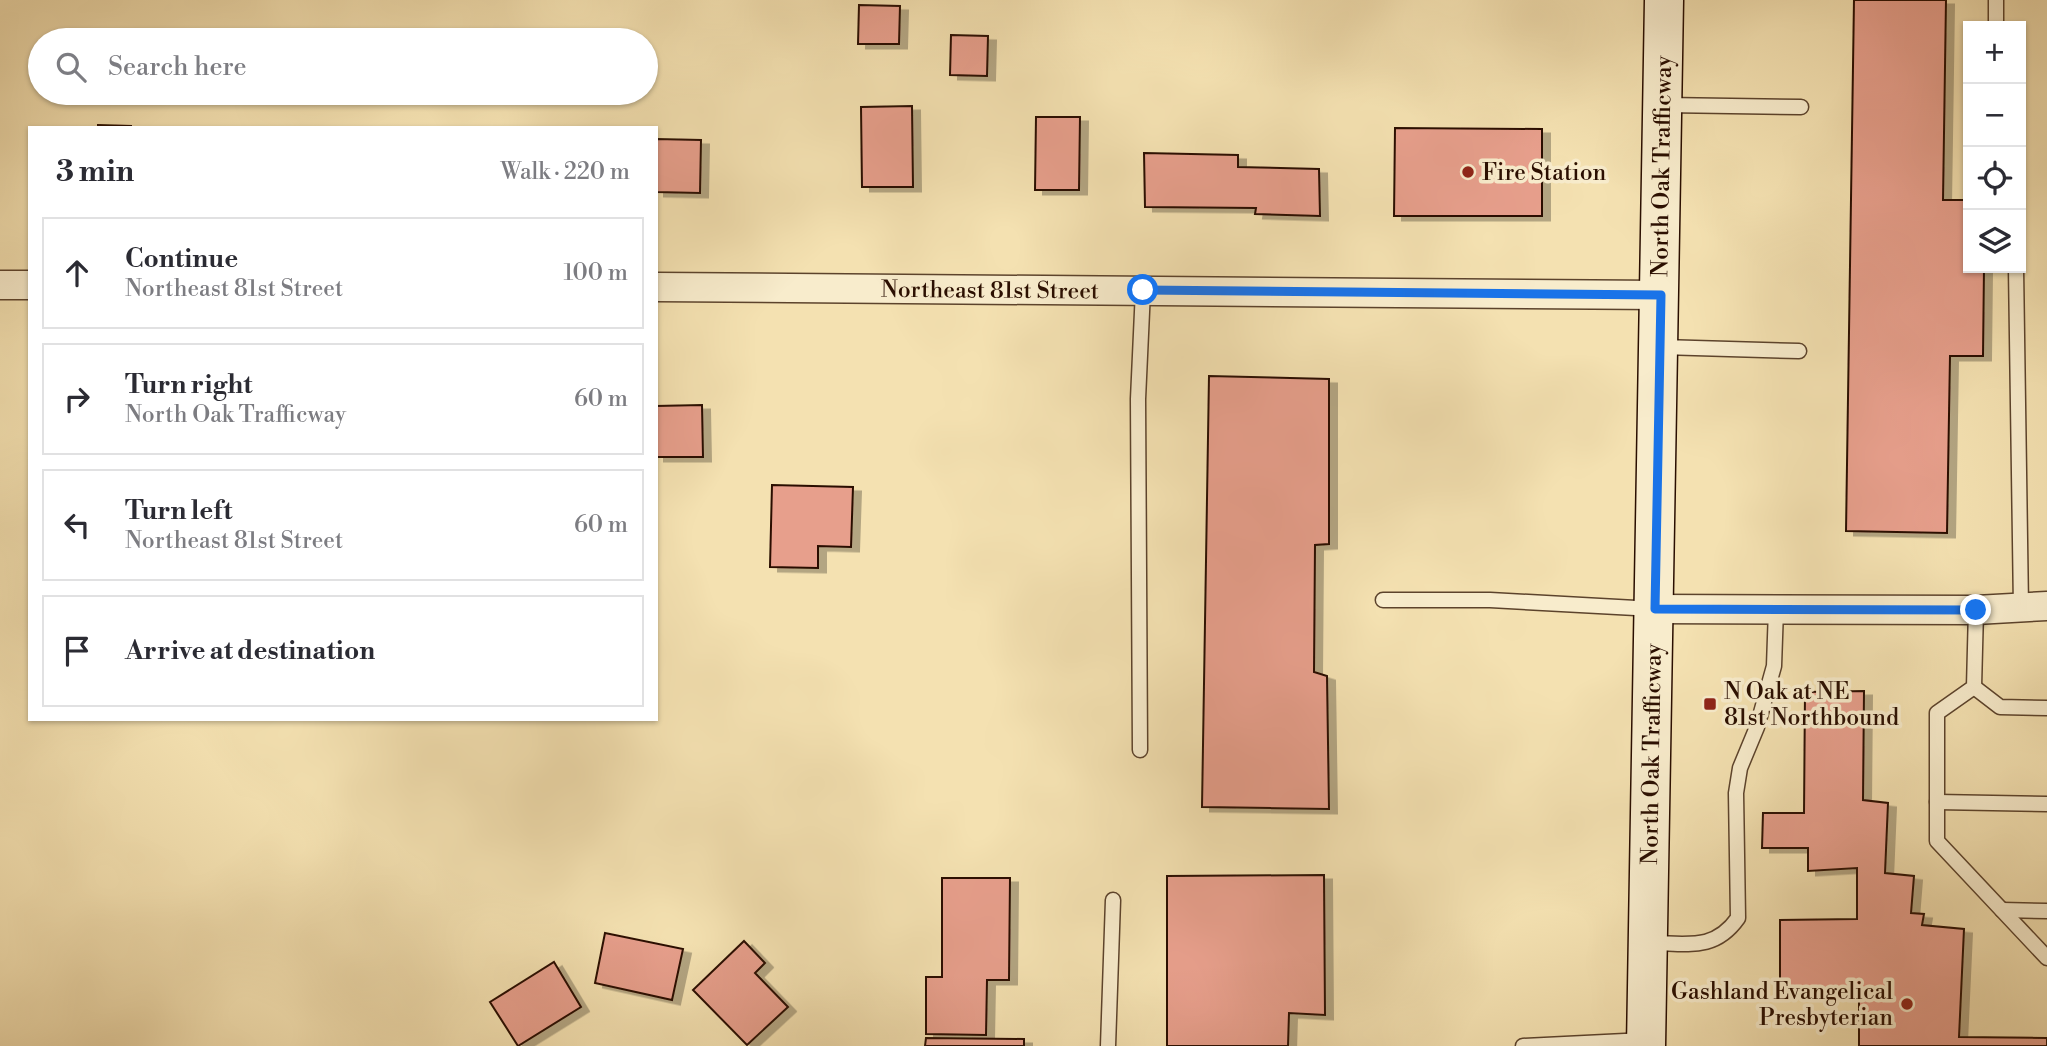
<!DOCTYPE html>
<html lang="en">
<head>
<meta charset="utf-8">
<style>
	:root { --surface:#fff; --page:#f2f2f3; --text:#2b2b33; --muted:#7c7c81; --line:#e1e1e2 }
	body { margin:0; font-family:"Libre Bodoni",serif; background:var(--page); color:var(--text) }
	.controls { position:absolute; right:21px; top:21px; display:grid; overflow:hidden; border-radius:0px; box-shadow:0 2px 5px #0004 }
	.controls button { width:63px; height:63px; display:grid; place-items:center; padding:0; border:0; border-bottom:2px solid var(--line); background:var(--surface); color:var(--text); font:35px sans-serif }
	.stop { position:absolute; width:21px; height:21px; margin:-16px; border:5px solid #1a73e8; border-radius:50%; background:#fff }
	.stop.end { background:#1a73e8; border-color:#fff; box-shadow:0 2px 7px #0008 }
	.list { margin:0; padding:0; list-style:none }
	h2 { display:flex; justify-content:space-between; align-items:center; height:91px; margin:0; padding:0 28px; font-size:30px }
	h2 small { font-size:23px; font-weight:400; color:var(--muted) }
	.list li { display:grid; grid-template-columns:46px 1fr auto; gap:21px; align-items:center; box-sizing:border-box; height:112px; margin:0 14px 14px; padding:0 14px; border:2px solid var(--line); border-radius:0px }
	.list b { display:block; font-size:26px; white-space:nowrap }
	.list p { margin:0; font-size:23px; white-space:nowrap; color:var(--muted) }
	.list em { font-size:23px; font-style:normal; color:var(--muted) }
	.icon { flex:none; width:38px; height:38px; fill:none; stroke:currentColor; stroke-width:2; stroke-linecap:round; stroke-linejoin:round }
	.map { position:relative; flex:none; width:2047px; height:1046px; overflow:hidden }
	.search { position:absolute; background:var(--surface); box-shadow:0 2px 5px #0004; left:28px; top:28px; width:630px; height:77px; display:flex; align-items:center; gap:18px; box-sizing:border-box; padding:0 24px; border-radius:38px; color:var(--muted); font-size:26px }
	.panel { position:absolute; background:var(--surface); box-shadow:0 2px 5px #0004; left:28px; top:126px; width:630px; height:595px; border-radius:0px }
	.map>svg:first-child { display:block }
</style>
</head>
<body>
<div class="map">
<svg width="2047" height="1046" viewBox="0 0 2047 1046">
	<defs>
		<filter id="shadow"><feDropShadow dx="8" dy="4.5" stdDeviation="0" flood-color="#0004"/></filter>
	</defs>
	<rect width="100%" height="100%" fill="#f4e1b1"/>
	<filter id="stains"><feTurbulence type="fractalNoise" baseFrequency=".00286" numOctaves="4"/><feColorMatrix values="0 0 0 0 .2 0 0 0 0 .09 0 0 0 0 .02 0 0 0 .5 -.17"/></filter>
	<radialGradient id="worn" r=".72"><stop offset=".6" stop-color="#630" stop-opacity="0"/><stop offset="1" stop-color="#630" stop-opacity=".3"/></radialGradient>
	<g fill="#e79f8c" stroke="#2a0e00" stroke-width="2" filter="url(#shadow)">
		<polygon points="1854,0 1946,0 1943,200 1968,200 1968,268 1984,268 1983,356 1950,356 1947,533 1846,531"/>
		<polygon points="859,5 900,6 899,44 858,44"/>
		<polygon points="162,35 206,36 206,40 162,40"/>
		<polygon points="951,35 988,36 987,76 950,75"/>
		<polygon points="161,93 205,93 205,96 161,95"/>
		<polygon points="912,106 913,187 862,187 861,107"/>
		<polygon points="1036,117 1080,117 1079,190 1035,190"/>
		<polygon points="98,125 131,126 131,128 98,128"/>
		<polygon points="1395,128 1542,129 1542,216 1394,216"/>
		<polygon points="656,139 701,140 700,193 656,192"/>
		<polygon points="1144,153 1238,155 1238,167 1319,169 1320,216 1255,214 1256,208 1145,207"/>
		<polygon points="1209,376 1329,379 1329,544 1315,545 1314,672 1327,676 1329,809 1202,807"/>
		<polygon points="702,405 703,457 656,457 656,406"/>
		<polygon points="772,485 853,487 851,547 818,546 818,568 770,567"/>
		<polygon points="1864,691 1863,800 1888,803 1885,873 1914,876 1911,913 1924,914 1922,925 1964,929 1959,1037 2047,1038 2047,1046 1859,1046 1859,992 1780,992 1780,920 1857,919 1857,868 1808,871 1808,848 1762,848 1763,813 1804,813 1805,692"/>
		<polygon points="1324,875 1325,1015 1289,1013 1288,1046 1167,1046 1167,876"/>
		<polygon points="942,878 1010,878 1009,980 987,980 986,1035 926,1034 926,977 942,977"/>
		<polygon points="605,933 683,949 672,1000 595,983"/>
		<polygon points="744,941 765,963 755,973 788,1007 747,1045 693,990"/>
		<polygon points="554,962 581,1007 518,1046 490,1002"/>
		<polygon points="926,1038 1024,1039 1024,1046 925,1046"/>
	</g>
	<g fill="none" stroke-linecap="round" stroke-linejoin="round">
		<g stroke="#5c432c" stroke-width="17">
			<g id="service">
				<polyline points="1996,26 1996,0"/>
				<polyline points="1665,105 1801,107"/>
				<polyline points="2016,268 2021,608"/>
				<polyline points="1661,347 1799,351"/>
				<polyline points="1383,600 1490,600 1654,609"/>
				<polyline points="1976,610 1974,687 1937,713 1937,841 2047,958"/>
				<polyline points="1974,687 2000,707 2047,708"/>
				<polyline points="1140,750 1138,399 1143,290"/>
				<polyline points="1937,802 2047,804"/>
				<polyline points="2002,910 2047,911"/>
				<path d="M 1649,943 C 1686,943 1714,952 1738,918 L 1736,793 L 1740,768 L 1757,727 L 1774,666 L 1776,609"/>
				<polyline points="1108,1046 1113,900"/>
				<polyline points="1523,1046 1645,1040"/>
			</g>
		</g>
		<g stroke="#5c432c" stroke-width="31">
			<g id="minor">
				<polyline points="0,285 30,285"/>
				<path id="s1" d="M 656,287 L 1661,295"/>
				<polyline points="1655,609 1976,610 2047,606"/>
			</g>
		</g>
		<g stroke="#2a0e00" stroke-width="41">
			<g id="secondary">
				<path id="s2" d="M 1646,1046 L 1664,0"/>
			</g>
		</g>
		<use href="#service" stroke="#f8eccc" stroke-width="14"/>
		<use href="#minor" stroke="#f8eccc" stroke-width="28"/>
		<use href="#secondary" stroke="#f8eccc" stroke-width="38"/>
	</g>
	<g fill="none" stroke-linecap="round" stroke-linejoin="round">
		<polyline stroke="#1a73e8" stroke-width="9" points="1143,290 1661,295 1655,609 1976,610"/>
	</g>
	<g fill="#8f2418" stroke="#f8eccc" stroke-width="2.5">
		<circle cx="1468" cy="172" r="7"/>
		<rect x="1703" y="697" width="14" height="14" rx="3.5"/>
		<circle cx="1907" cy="1004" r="7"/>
	</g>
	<g text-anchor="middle" stroke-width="7" stroke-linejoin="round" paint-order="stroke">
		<g font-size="23" fill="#2a0e00" stroke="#f8eccc">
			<text dy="8" stroke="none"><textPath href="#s2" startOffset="880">North Oak Trafficway</textPath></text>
			<text dy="8" stroke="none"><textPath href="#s1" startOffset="334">Northeast 81st Street</textPath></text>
			<text dy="8" stroke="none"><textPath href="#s2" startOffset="292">North Oak Trafficway</textPath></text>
		</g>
		<g font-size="23" fill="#2a0e00" stroke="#f8eccc" text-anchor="start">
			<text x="1482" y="180">Fire Station</text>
			<text x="1724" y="699">N Oak at NE<tspan x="1724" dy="26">81st Northbound</tspan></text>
			<text x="1893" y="999" text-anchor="end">Gashland Evangelical<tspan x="1893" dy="26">Presbyterian</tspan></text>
		</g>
	</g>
	<rect width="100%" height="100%" filter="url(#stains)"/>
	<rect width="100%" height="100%" fill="url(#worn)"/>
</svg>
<div class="controls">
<button>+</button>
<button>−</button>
<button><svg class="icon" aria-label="locate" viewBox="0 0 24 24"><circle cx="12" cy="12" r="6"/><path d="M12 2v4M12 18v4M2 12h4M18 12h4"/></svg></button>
<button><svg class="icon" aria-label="layers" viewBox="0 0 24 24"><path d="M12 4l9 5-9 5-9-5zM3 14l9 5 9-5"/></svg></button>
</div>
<div class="stop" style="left:1143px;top:290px"></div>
<div class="stop end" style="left:1976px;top:610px"></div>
<div class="search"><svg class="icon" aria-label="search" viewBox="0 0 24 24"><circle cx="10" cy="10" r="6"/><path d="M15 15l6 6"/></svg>Search here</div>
<section class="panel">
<h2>3 min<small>Walk · 220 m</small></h2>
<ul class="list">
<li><svg class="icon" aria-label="ahead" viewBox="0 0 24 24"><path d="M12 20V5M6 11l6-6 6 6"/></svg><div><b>Continue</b><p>Northeast 81st Street</p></div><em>100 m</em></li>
<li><svg class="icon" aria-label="right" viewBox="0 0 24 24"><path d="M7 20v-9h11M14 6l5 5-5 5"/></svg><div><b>Turn right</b><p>North Oak Trafficway</p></div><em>60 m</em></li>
<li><svg class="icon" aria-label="left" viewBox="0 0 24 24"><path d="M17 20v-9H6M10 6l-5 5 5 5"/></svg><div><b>Turn left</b><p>Northeast 81st Street</p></div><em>60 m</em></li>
<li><svg class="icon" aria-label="arrive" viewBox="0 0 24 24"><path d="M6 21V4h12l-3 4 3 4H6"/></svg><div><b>Arrive at destination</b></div></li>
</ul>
</section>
</div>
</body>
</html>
